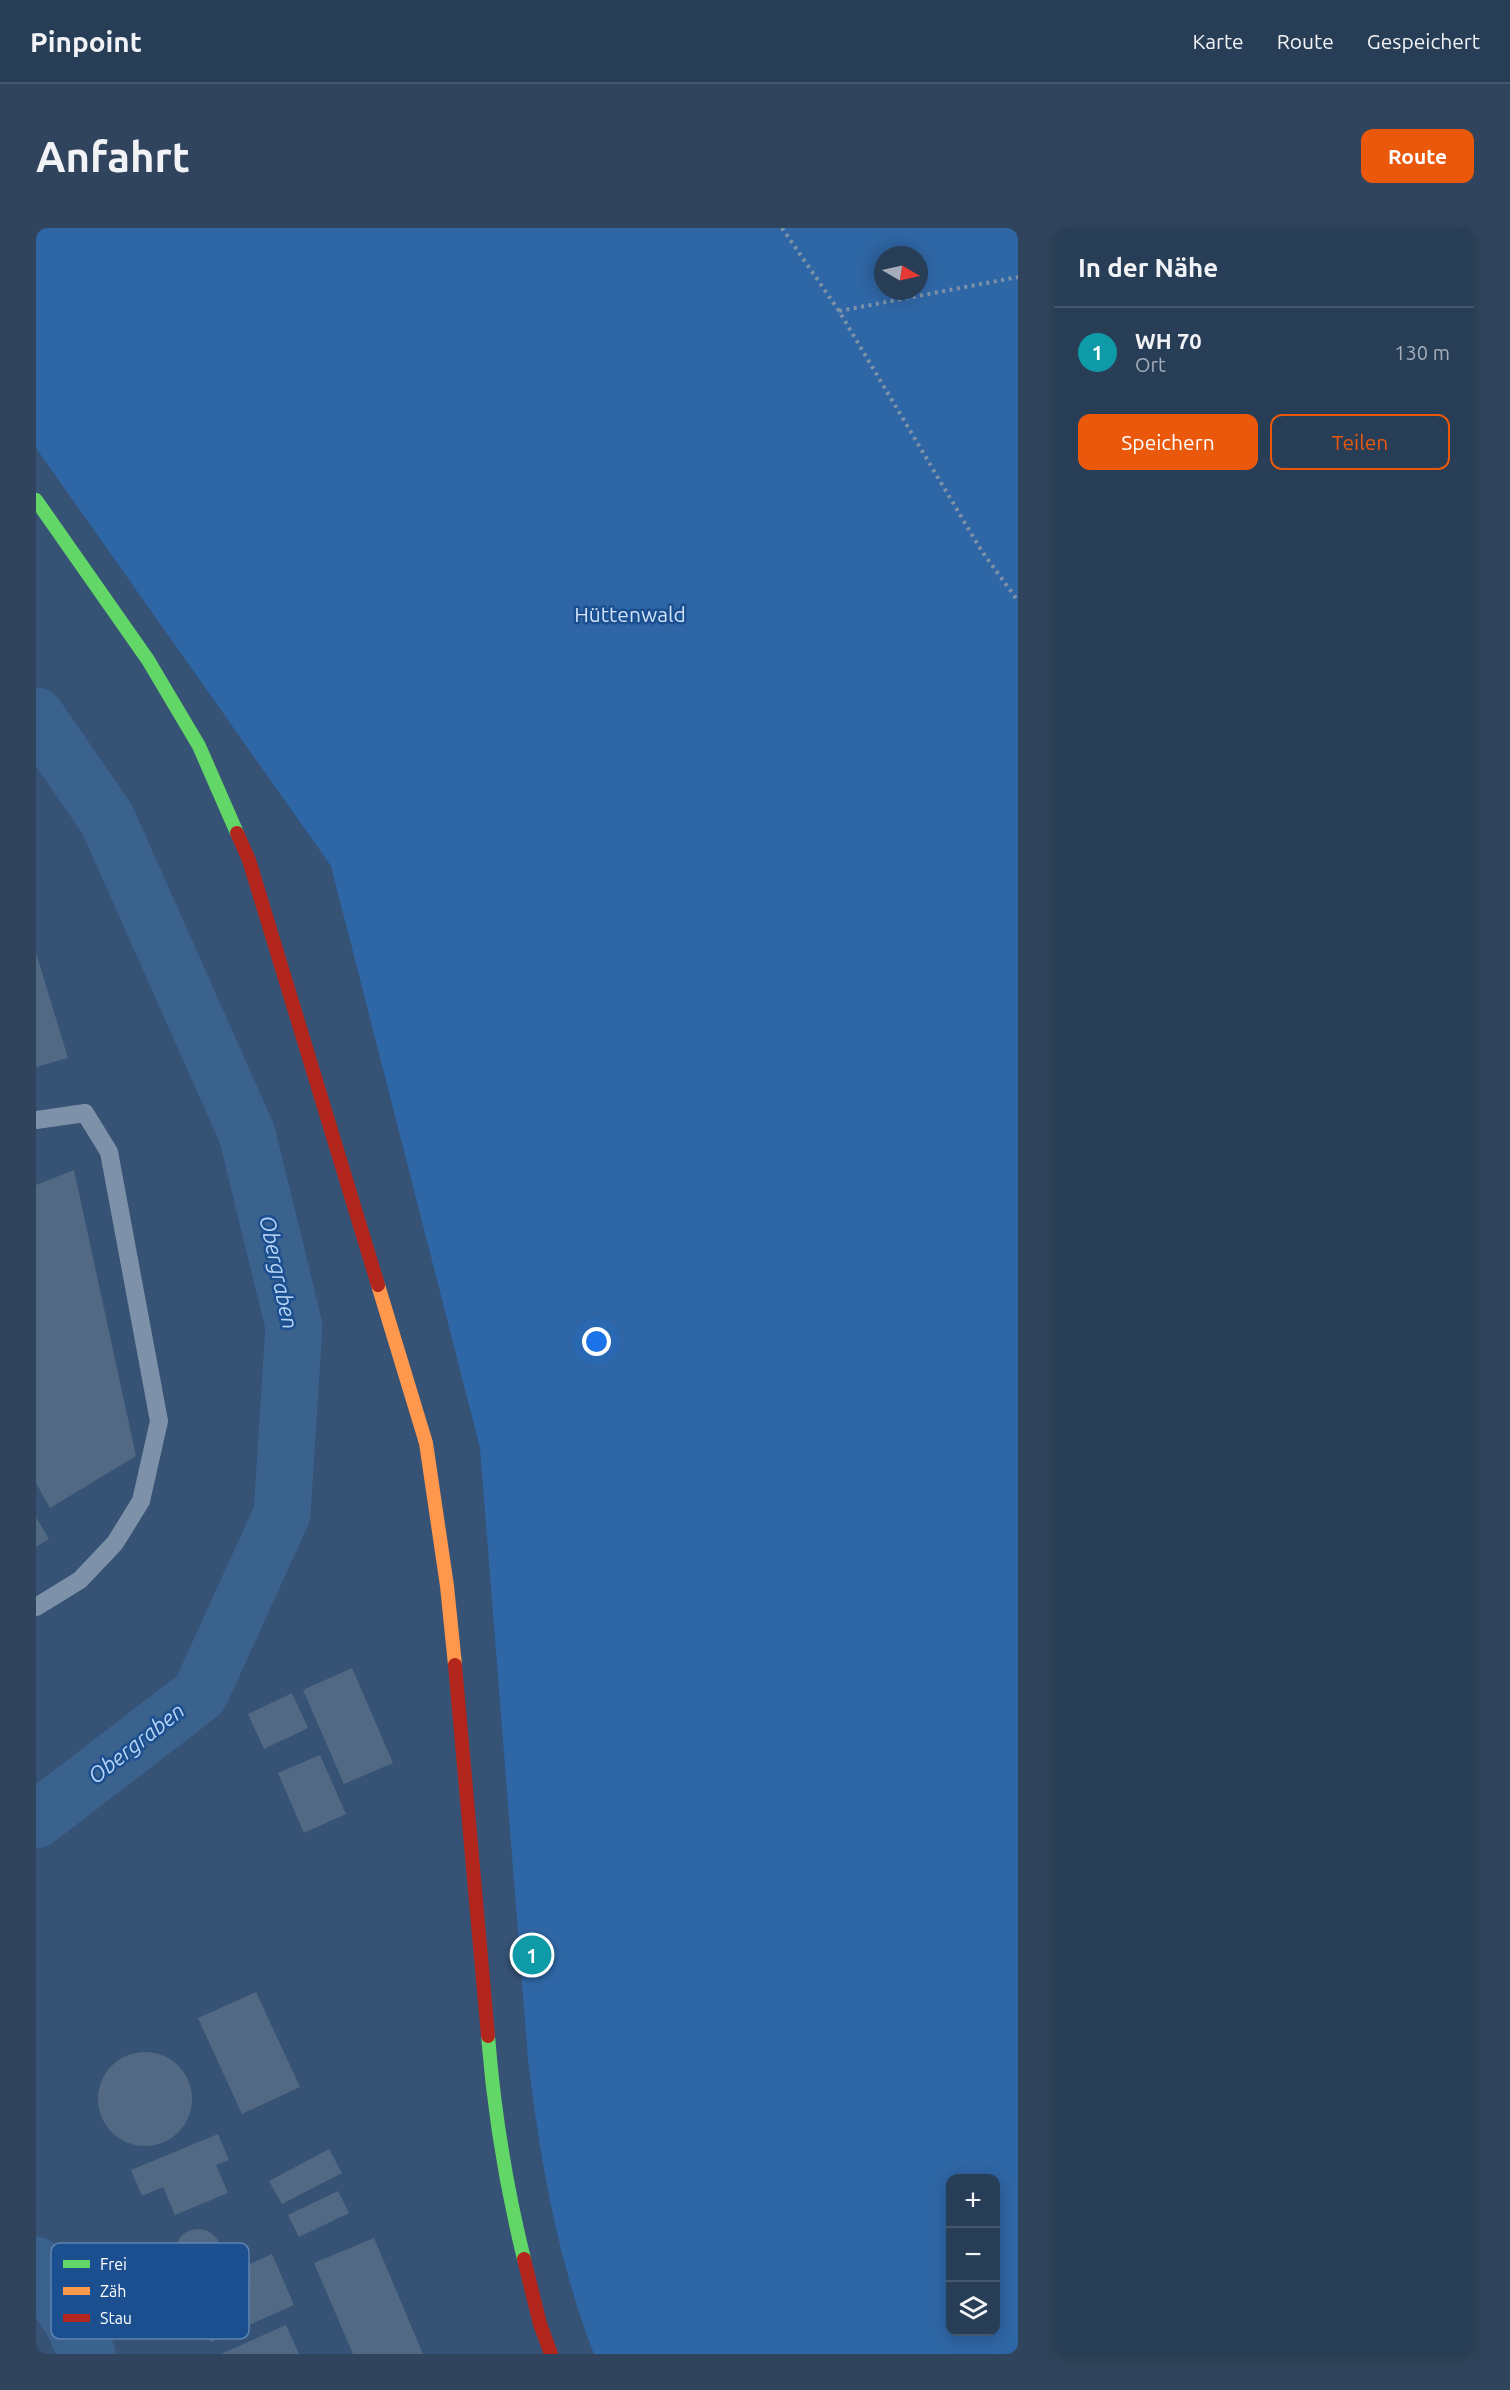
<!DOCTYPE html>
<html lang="de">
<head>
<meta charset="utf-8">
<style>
	:root { --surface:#283e57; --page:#30455d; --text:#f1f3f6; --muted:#a5aeba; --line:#44576d; --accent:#ea580c }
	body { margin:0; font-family:Ubuntu,sans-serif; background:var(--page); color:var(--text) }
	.controls { position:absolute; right:18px; bottom:18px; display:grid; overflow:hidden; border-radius:12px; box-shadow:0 3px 15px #0003 }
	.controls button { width:54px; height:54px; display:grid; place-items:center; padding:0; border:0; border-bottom:2px solid var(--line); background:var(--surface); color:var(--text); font:30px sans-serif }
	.compass { position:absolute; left:838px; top:18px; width:54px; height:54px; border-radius:50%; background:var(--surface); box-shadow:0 3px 15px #0003; rotate:99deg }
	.you { position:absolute; left:561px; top:1114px; width:21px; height:21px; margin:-15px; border:4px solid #fff; border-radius:50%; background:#1a73e8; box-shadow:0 0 0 9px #1a73e833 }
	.badge { display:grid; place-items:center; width:39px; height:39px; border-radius:50%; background:var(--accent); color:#fff; font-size:20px; font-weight:700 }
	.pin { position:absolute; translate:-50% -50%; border:3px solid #fff; box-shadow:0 2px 6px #0006 }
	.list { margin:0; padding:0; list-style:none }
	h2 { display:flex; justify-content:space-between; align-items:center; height:78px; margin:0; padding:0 24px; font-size:26px }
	h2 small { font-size:20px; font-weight:400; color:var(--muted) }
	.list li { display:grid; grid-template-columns:39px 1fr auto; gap:18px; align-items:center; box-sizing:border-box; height:90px; padding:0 24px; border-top:2px solid var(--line) }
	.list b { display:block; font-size:22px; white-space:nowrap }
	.list p { margin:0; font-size:20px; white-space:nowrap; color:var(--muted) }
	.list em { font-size:20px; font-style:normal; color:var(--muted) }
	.actions { display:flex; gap:12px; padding:18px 24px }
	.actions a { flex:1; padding:14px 0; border:2px solid var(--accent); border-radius:12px; text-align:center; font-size:21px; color:var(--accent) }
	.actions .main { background:var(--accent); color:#fff }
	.icon { flex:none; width:33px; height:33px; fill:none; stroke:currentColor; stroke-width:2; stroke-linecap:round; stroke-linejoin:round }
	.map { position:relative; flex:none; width:982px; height:2126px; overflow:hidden; border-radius:12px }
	header { display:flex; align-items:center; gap:36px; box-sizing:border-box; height:84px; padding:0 30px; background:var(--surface); border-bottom:2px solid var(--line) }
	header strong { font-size:28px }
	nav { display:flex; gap:33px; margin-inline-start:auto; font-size:21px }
	.intro { display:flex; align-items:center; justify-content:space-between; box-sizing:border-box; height:144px; padding:0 36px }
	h1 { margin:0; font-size:42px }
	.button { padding:15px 27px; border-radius:12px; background:var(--accent); color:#fff; font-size:21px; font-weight:700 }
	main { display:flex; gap:36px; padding:0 36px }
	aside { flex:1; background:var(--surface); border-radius:12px; box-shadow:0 3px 15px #0003 }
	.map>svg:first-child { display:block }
</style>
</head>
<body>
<header>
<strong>Pinpoint</strong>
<nav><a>Karte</a><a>Route</a><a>Gespeichert</a></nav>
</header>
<div class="intro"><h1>Anfahrt</h1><a class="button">Route</a></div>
<main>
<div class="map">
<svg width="982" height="2126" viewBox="0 0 982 2126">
	<rect width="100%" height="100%" fill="#365274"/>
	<path fill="#2f66a5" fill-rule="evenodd" d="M 0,0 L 982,0 L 982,2126 L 558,2126 C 521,2031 504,1931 492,1831 L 444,1220 L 295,638 L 0,220 ZM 847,27 L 883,27 L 883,63 L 847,63 ZM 914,1950 L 960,1950 L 960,2104 L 914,2104 Z"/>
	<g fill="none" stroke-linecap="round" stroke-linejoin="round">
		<g stroke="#3b618d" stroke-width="57">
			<polyline points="0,488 71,591 211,906 258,1098 246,1286 164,1466 0,1592"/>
			<polyline points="0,2037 35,2091 51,2126"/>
		</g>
	</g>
	<g fill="#526984">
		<polygon points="0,725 32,830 0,839"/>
		<polygon points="38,942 100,1228 14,1280 0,1255 0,957"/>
		<polygon points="0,1289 13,1311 0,1319"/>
		<polygon points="316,1440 357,1535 308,1556 267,1462"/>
		<polygon points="256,1465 272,1500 228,1521 212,1486"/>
		<polygon points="284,1527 310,1586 268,1605 242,1545"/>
		<polygon points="220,1764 264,1859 206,1886 162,1790"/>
		<circle cx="109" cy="1871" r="47"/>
		<polygon points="182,1906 193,1932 180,1937 192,1965 139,1987 127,1959 106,1968 95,1942"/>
		<polygon points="293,1921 306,1945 246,1976 233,1953"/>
		<polygon points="302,1963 313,1985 263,2009 252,1987"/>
		<circle cx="162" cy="2024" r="23"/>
		<polygon points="338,2010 387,2126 317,2126 278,2035"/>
		<polygon points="236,2026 258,2077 175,2114 153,2063"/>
		<polygon points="250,2097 263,2126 185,2126"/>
	</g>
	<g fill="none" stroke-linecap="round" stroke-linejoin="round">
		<g stroke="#7d92a8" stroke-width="4" stroke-dasharray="3 4.5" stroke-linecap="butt">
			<polyline points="746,0 803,83 945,322 982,373"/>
			<polyline points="803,83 982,49"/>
		</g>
		<polyline stroke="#7d92a8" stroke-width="18" points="0,892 49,885 73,924 123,1193 105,1273 79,1315 44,1352 0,1379"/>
		<g stroke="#63d668" stroke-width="14">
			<polyline points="0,272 112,432 163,518 201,605"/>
			<path d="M 452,1808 C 458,1884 470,1958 488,2031"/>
		</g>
		<polyline stroke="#ff974d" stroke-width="14" points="342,1057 390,1215 411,1358 419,1437"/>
		<g stroke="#b3261e" stroke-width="14">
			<polyline points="201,605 213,632 342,1057"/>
			<polyline points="419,1437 452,1808"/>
			<polyline points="488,2031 504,2096 515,2126"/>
		</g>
	</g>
	<g text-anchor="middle" stroke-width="5" stroke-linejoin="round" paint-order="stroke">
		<g font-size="21" fill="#cfe3fa" stroke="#1b4f8f">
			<text x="594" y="394">Hüttenwald</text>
		</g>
		<g font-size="22" font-style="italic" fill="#b5d3f5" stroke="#1b4f8f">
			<text transform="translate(243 1044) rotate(78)" y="8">Obergraben</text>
			<text transform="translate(100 1515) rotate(-38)" y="8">Obergraben</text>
		</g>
	</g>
	<rect x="15" y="2015" width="198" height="96" rx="9" fill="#1b4f8f" stroke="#5f84b1" stroke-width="1.5"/>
	<rect x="27" y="2032" width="27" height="8" fill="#63d668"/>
	<rect x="27" y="2059" width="27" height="8" fill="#ff974d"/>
	<rect x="27" y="2086" width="27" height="8" fill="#b3261e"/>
	<g font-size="16" fill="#fff">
		<text x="64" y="2042">Frei</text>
		<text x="64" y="2069">Zäh</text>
		<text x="64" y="2096">Stau</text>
	</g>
</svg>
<div class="controls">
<button>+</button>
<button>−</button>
<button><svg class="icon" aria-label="layers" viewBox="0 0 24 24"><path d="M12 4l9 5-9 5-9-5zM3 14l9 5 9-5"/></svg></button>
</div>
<svg class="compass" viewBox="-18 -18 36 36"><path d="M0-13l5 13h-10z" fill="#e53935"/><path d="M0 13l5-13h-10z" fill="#a5aeba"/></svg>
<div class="you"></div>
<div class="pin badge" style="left:496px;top:1727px;background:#0f9aa8">1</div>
</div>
<aside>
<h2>In der Nähe<small></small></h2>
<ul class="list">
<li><span class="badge" style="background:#0f9aa8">1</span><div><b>WH 70</b><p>Ort</p></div><em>130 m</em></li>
</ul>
<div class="actions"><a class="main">Speichern</a><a>Teilen</a></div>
</aside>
</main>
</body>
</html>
